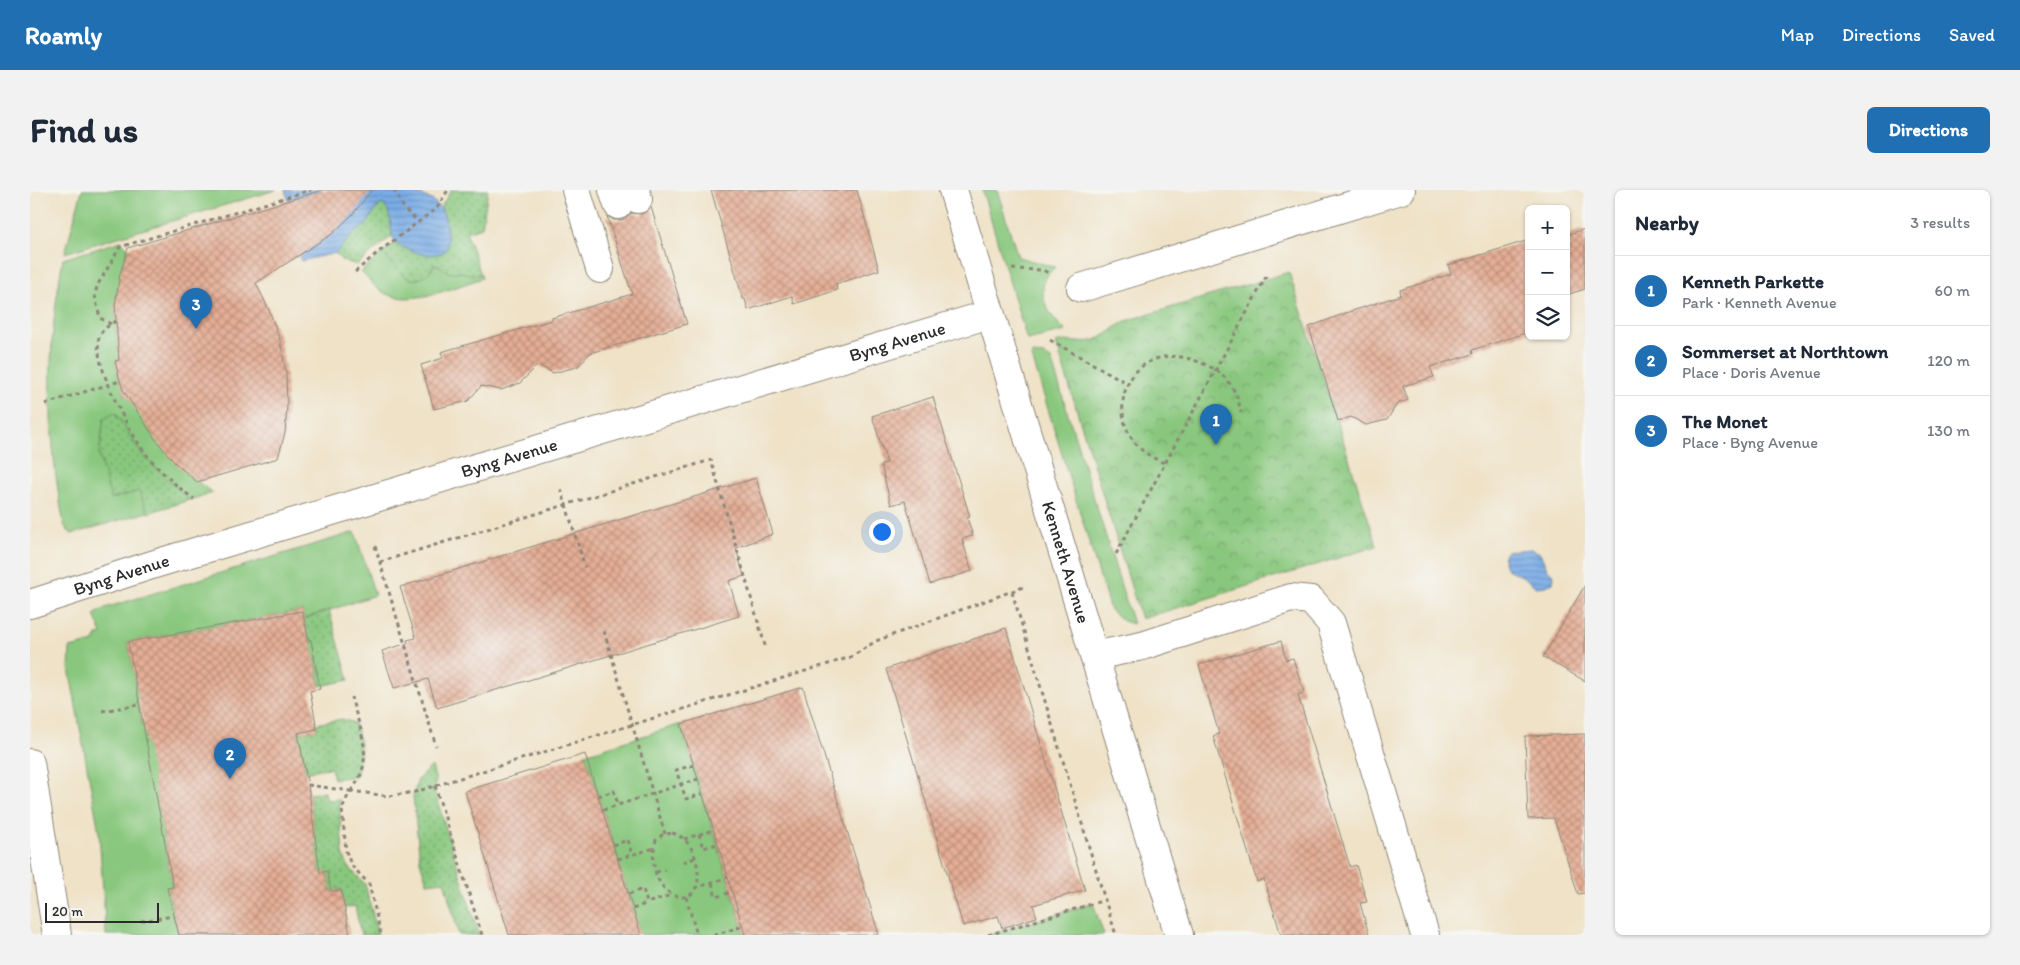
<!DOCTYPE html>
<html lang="en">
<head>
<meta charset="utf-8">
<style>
	:root { --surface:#fff; --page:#f2f2f3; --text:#1f2937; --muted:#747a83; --line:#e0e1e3; --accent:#1f6fb2 }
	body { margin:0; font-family:Itim,sans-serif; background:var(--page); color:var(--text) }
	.controls { position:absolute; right:15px; top:15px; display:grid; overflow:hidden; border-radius:8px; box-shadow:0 1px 4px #0004 }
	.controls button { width:45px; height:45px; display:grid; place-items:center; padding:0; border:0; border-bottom:1px solid var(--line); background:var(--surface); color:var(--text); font:25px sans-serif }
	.scale { position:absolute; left:15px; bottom:12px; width:114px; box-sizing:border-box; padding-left:5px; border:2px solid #2b2b2b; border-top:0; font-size:14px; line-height:18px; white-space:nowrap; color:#2b2b2b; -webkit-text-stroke:4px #f6f6f2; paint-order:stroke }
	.you { position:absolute; left:851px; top:341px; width:18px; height:18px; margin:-12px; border:4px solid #fff; border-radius:50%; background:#1a73e8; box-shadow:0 0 0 8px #1a73e833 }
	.badge { display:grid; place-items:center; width:32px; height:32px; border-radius:50%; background:var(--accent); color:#fff; font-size:16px; font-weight:700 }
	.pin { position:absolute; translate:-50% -41px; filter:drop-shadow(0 1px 2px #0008) }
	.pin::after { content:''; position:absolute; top:26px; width:18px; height:15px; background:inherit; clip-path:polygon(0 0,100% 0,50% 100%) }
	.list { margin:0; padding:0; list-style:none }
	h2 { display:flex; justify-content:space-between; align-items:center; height:65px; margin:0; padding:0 20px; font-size:21px }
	h2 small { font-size:16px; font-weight:400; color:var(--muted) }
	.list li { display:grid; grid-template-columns:32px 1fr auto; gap:15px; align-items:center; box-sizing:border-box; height:70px; padding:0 20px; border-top:1px solid var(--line) }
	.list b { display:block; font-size:19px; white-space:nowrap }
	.list p { margin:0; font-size:16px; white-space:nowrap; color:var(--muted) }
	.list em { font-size:16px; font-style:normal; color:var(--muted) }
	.icon { flex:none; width:28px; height:28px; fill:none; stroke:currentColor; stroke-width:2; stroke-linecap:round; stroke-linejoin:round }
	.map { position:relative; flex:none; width:1555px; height:745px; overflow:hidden; border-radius:8px }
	header { display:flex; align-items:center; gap:30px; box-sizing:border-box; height:70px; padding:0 25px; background:var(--accent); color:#fff }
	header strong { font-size:24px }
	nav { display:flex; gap:28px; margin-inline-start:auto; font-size:18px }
	.intro { display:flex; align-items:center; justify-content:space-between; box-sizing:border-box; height:120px; padding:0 30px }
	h1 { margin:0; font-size:35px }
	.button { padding:12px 22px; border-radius:8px; background:var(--accent); color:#fff; font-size:18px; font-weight:700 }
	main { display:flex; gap:30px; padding:0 30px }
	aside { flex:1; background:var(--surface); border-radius:8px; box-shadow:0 1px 4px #0004 }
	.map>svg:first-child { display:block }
</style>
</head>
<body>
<header>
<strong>Roamly</strong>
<nav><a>Map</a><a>Directions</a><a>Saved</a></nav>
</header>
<div class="intro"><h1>Find us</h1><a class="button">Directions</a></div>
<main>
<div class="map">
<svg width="1555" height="745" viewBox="0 0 1555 745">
	<defs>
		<pattern id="park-crowns" width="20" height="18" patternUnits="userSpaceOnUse" patternTransform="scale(1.25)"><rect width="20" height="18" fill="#88c77d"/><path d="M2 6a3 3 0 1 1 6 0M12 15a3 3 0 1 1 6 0" fill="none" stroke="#6fa267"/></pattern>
		<pattern id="garden-dots" width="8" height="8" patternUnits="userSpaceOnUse" patternTransform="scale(1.25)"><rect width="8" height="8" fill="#88c77d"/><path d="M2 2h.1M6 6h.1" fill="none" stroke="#6fa267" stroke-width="1.8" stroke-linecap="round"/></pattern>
		<pattern id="water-rules" width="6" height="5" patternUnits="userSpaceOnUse" patternTransform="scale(1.25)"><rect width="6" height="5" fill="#79ace6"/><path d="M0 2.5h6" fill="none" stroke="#638cbb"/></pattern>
		<pattern id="building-cross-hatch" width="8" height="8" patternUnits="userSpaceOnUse" patternTransform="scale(1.25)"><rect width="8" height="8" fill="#e5ae95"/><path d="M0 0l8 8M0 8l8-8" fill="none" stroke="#ba8e7a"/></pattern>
	</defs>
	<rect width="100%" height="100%" fill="#f6f6f2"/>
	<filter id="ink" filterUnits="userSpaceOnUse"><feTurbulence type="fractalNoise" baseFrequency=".02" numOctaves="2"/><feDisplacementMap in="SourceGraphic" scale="10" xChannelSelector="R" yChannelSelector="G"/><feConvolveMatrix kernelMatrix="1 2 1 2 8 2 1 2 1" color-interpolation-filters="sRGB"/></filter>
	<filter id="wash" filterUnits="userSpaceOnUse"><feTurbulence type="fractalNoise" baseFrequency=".0096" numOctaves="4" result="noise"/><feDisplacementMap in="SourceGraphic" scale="20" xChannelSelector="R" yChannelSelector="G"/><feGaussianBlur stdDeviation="1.12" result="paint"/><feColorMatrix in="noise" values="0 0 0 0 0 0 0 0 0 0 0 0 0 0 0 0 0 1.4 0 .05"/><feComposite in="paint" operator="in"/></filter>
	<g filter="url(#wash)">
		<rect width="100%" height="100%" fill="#efe2c7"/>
		<g fill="#88c77d" stroke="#5a7954">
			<polygon points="52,0 246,0 35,63"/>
			<path d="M 952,0 L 967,0 L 988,67 L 1025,77 C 1001,98 1017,124 1036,141 L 997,150 Z"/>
			<path d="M 91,51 L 98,58 C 86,94 81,132 91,169 L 85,171 L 95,206 L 101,205 C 119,246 146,278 183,303 L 42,344 L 37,340 L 34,334 C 16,245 16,158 33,69 Z"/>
			<path d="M 352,63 L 364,73 L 368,80 L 402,80 L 403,75 L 408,75 L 420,83 C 434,79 438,87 451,84 L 452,88 C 425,97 377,119 351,101 C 343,96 338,88 331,82 Z"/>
			<polygon points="1001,164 1015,165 1021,169 1103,434 1093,431 1080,420"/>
			<polygon points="325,342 345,405 274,429 272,421 98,452 109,509 107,510 112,535 114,535 143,697 137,699 149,745 76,745 69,642 39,478 40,458 64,452 67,445 72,444 64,425 75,418"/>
			<polygon points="651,534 715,745 611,745 555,564"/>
			<polygon points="1063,713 1074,745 959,745"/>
		</g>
		<path fill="url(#park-crowns)" stroke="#5a7954" d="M 1259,82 L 1347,356 L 1111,429 L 1026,153 C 1036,149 1045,153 1054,152 C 1071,151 1080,141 1093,132 Z"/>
		<g fill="url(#garden-dots)" stroke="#5a7954">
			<path d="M 421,0 L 458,0 L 452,37 L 436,42 L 451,84 C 438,87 434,79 420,83 L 408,75 L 403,75 C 401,81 398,84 393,87 C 375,97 364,73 352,63 L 365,53 C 380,61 400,70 415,61 C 420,47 416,30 411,17 Z"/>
			<path d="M 352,14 C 363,19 360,35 362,46 L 327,75 L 311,70 L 306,63 L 323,44 L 337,33 L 347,17 Z"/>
			<polygon points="85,222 113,266 159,310 118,323 109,301 81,309 69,265 74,228"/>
			<polygon points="299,420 319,490 290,496 286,470 284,471 281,450 278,450 274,429"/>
			<path d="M 312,529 L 324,533 C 332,551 332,567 326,586 L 304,589 L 301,578 L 289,579 L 276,583 L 268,543 L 287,539 L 286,534 Z"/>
			<polygon points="402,576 406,591 404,600 449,745 429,745 414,691 397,693 390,671 383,606 388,589"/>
			<polygon points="295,602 297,610 309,609 313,664 318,676 335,694 348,745 331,745 325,716 314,718 311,700 301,701 297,681 290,683 279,604"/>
		</g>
		<g fill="url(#water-rules)" stroke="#526c88">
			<polygon points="255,0 293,0 258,10"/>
			<path d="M 339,0 C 371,0 413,0 416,34 C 416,44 420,53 415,61 C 399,70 380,61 365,53 C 359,41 363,19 352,14 L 347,17 L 337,34 L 323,44 L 306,63 L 271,71 L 269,66 C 297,49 323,30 339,0 Z"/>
			<polygon points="1501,359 1510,363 1517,379 1524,385 1523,393 1515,396 1506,397 1494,387 1477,379 1473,373 1474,365 1477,361"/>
		</g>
		<g id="blocks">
			<g fill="url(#building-cross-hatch)">
				<polygon points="293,0 342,0 322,25 302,44 226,93 239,120 250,150 256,183 257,216 255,243 248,268 167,292 145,273 126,250 93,200 90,191 85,171 89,170 85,115 90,84 98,58"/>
				<polygon points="681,0 827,0 849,80 806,94 807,100 764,114 762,106 718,120 715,109 713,109"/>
				<polygon points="621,17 657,134 560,163 547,177 523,183 508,175 490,193 471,200 451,196 438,211 404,219 391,175 413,168 411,162 522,130 522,128 602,104 577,26 584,30 592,30 601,23 612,24"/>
				<polygon points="1555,39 1555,99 1536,105 1536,45"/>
				<polygon points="1499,50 1499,142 1442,160 1443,164 1400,177 1404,187 1373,196 1378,210 1367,214 1357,230 1336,235 1321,227 1308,231 1279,137 1316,123 1371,105 1370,100 1421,84 1418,75"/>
				<polygon points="903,207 940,327 937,328 943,346 932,349 942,381 900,394 875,311 861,315 851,275 857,273 842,226"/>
				<polygon points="726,288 743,344 706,358 714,386 699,391 709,426 407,518 398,489 364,498 352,461 378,453 377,450 386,448 370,397"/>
				<polygon points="1555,395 1555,491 1513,467"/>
				<polygon points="272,421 279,450 281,450 290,499 280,501 287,539 268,543 278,595 290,683 297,681 301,701 311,700 320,745 149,745 137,698 143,697 98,452"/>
				<polygon points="976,438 1055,700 1003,715 1007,727 972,738 968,726 933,736 856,479"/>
				<polygon points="1251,451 1256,470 1263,468 1274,503 1268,505 1320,677 1326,675 1337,712 1330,713 1339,745 1251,745 1234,689 1227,692 1183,546 1189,544 1169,475"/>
				<polygon points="773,497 849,745 715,745 688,654 651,534"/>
				<polygon points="1555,544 1555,703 1548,704 1524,628 1498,629 1495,546"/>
				<polygon points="555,564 611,745 479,745 435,601"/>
			</g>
		</g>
	</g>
	<g filter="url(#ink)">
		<use href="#blocks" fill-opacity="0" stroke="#8d8679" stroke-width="1"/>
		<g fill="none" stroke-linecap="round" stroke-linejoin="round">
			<g stroke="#8d8679" stroke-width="30">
				<g id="minor">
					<polyline points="546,0 570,79"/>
					<polyline points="583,0 588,15"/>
					<polyline points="605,0 608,9"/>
					<path id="s1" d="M 923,0 L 1149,745"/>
					<polyline points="1051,98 1371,0"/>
					<path id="s2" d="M 0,414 L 128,373 L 960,124"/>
					<polyline points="1064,466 1112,456 1261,408 1281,410 1301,433 1395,745"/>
					<polyline points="0,573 27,745"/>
				</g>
			</g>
			<g stroke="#8d8679" stroke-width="3" stroke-dasharray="4 4" stroke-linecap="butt">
				<polyline points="364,0 374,19 389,32"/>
				<polyline points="982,79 1013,80 1020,84"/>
				<polyline points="325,82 346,64 407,18 418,0"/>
				<path d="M 86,131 C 79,135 72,139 69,147 C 62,173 99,242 116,264 C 130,281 146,296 164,309"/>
				<polyline points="81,134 70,128 65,106 67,96 90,57 281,0"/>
				<polyline points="1020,150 1097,193"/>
				<polyline points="15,214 90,191"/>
				<path d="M 1134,273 C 1124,268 1113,263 1106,254 C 1082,226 1091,178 1129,168 C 1145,164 1160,168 1174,174 C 1196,183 1207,199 1211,223"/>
				<polyline points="531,299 555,377"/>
				<polyline points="345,356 406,556"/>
				<polyline points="1086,364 1237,85"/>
				<polyline points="350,372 681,270 736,459"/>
				<polyline points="982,402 1075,710"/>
				<polyline points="574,441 635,644"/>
				<polyline points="72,521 108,515"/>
				<polyline points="664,575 646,580 656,609 672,604"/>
				<polyline points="278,595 320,601 312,619 316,661 321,675 339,694 351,745"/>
				<polyline points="405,596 452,745"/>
				<polyline points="320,601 358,606 385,602 821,467 846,451 996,396"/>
				<path d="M 321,601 C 346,570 330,540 321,507"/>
				<polyline points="568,606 584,601 588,615 668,589"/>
				<polyline points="573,620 588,615"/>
				<path d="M 642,643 C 654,646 661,655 665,667 C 684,732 609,712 626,650 L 632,645 Z"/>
				<polyline points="669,644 673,658 688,654"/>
				<polyline points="654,649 683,640"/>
				<polyline points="583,655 598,650 602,665"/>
				<polyline points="588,669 624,658"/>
				<polyline points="653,672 665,668"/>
				<polyline points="626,682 635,680"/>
				<polyline points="682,693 686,707 702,702"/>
				<polyline points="665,698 698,687"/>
				<polyline points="599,704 613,699 617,713 641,705"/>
				<polyline points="656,707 667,745"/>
				<polyline points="603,719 617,713"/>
				<polyline points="111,731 143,726"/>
				<polyline points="684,745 713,736"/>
				<polyline points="958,745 1075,710 1086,745"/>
			</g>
			<use href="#minor" stroke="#fff" stroke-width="28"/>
		</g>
	</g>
	<g text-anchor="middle" stroke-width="4" stroke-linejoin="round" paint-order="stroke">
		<g font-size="18" fill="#2b2b2b" stroke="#f6f6f2">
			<text dy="6" stroke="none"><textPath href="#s2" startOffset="906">Byng Avenue</textPath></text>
			<text dy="6" stroke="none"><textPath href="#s2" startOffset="501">Byng Avenue</textPath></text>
			<text dy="6" stroke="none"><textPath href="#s1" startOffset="389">Kenneth Avenue</textPath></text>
			<text dy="6" stroke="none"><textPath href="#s2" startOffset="96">Byng Avenue</textPath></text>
		</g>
	</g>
</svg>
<div class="controls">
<button>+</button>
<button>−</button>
<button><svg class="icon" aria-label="layers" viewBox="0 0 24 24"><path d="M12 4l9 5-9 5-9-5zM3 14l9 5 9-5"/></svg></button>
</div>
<div class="scale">20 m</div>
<div class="you"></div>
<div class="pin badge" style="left:1186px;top:255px">1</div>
<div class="pin badge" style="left:200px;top:589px">2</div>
<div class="pin badge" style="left:166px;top:139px">3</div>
</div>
<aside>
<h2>Nearby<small>3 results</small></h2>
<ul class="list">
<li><span class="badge">1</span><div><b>Kenneth Parkette</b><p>Park · Kenneth Avenue</p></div><em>60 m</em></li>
<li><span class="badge">2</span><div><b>Sommerset at Northtown</b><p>Place · Doris Avenue</p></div><em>120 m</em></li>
<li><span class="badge">3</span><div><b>The Monet</b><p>Place · Byng Avenue</p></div><em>130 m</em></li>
</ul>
</aside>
</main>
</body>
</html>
